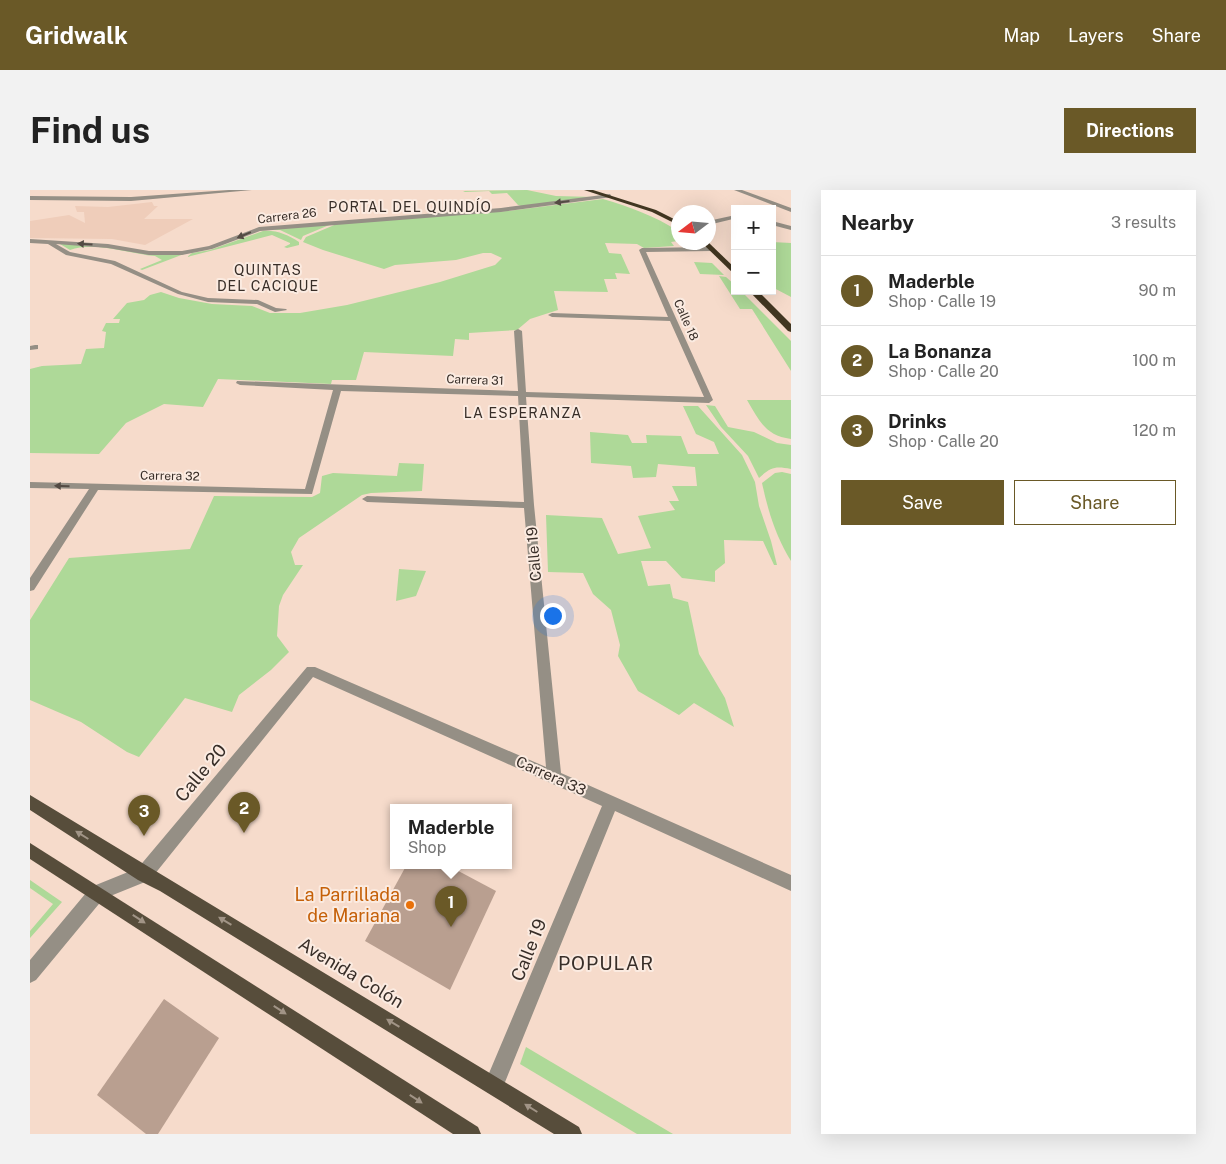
<!DOCTYPE html>
<html lang="en">
<head>
<meta charset="utf-8">
<style>
	:root { --surface:#fff; --page:#f2f2f2; --text:#222; --muted:#767676; --line:#e0e0e0; --accent:#6a5927 }
	body { margin:0; font-family:"Public Sans",sans-serif; background:var(--page); color:var(--text) }
	.controls { position:absolute; right:15px; top:15px; display:grid; overflow:hidden; border-radius:0px; box-shadow:0 5px 20px #0002 }
	.controls button { width:45px; height:45px; display:grid; place-items:center; padding:0; border:0; border-bottom:1px solid var(--line); background:var(--surface); color:var(--text); font:25px sans-serif }
	.compass { position:absolute; left:641px; top:15px; width:45px; height:45px; border-radius:50%; background:var(--surface); box-shadow:0 5px 20px #0002; rotate:254deg }
	.you { position:absolute; left:522px; top:425px; width:18px; height:18px; margin:-12px; border:4px solid #fff; border-radius:50%; background:#1a73e8; box-shadow:0 0 0 8px #1a73e833 }
	.badge { display:grid; place-items:center; width:32px; height:32px; border-radius:50%; background:var(--accent); color:#fff; font-size:16px; font-weight:700 }
	.pin { position:absolute; translate:-50% -41px; filter:drop-shadow(0 1px 2px #0008) }
	.pin::after { content:''; position:absolute; top:26px; width:18px; height:15px; background:inherit; clip-path:polygon(0 0,100% 0,50% 100%) }
	.popup { position:absolute; left:360px; top:614px; width:122px; height:65px; box-sizing:border-box; display:grid; place-content:center; border-radius:0px; background:var(--surface); filter:drop-shadow(0 1px 4px #0005); font-size:16px; white-space:nowrap; color:var(--muted) }
	.popup b { font-size:19px; color:var(--text) }
	.popup::after { content:''; position:absolute; left:50%; top:100%; margin-left:-10px; border:10px solid transparent; border-top-color:var(--surface) }
	.list { margin:0; padding:0; list-style:none }
	h2 { display:flex; justify-content:space-between; align-items:center; height:65px; margin:0; padding:0 20px; font-size:21px }
	h2 small { font-size:16px; font-weight:400; color:var(--muted) }
	.list li { display:grid; grid-template-columns:32px 1fr auto; gap:15px; align-items:center; box-sizing:border-box; height:70px; padding:0 20px; border-top:1px solid var(--line) }
	.list b { display:block; font-size:19px; white-space:nowrap }
	.list p { margin:0; font-size:16px; white-space:nowrap; color:var(--muted) }
	.list em { font-size:16px; font-style:normal; color:var(--muted) }
	.actions { display:flex; gap:10px; padding:15px 20px }
	.actions a { flex:1; padding:11px 0; border:1px solid var(--accent); border-radius:0px; text-align:center; font-size:18px; color:var(--accent) }
	.actions .main { background:var(--accent); color:#fff }
	.map { position:relative; flex:none; width:761px; height:944px; overflow:hidden; border-radius:0px }
	header { display:flex; align-items:center; gap:30px; box-sizing:border-box; height:70px; padding:0 25px; background:var(--accent); color:#fff }
	header strong { font-size:24px }
	nav { display:flex; gap:28px; margin-inline-start:auto; font-size:18px }
	.intro { display:flex; align-items:center; justify-content:space-between; box-sizing:border-box; height:120px; padding:0 30px }
	h1 { margin:0; font-size:35px }
	.button { padding:12px 22px; border-radius:0px; background:var(--accent); color:#fff; font-size:18px; font-weight:700 }
	main { display:flex; gap:30px; padding:0 30px }
	aside { flex:1; background:var(--surface); border-radius:0px; box-shadow:0 5px 20px #0002 }
	.map>svg:first-child { display:block }
</style>
</head>
<body>
<header>
<strong>Gridwalk</strong>
<nav><a>Map</a><a>Layers</a><a>Share</a></nav>
</header>
<div class="intro"><h1>Find us</h1><a class="button">Directions</a></div>
<main>
<div class="map">
<svg width="761" height="944" viewBox="0 0 761 944">
	<rect width="100%" height="100%" fill="#f6dbcb"/>
	<polygon fill="#efcdba" points="122,12 124,16 128,16 114,29 163,29 115,55 82,49 0,48 0,31 39,25 55,33 54,22 47,22 45,16 78,17"/>
	<g fill="#aed998">
		<polygon points="497,0 526,6 564,7 494,17 488,15 477,3 462,4 459,1 435,2 433,1"/>
		<path d="M 573,9 C 600,17 625,26 648,41 L 648,51 L 641,52 L 644,56 L 614,58 L 607,54 L 575,53 L 579,63 L 591,64 L 600,84 L 585,83 L 587,89 L 574,89 L 578,102 L 524,101 L 528,120 L 500,129 L 487,140 L 439,143 L 439,150 L 425,149 L 423,166 L 334,162 L 326,190 L 302,190 L 301,194 L 188,189 L 173,217 L 134,214 L 96,233 L 69,264 L 0,263 L 0,179 L 12,176 L 51,174 L 56,159 L 74,158 L 76,142 L 72,141 L 76,133 L 89,133 L 90,129 L 83,129 L 97,113 L 114,110 L 120,105 L 131,102 L 149,108 L 182,114 L 222,116 L 240,123 L 270,123 L 317,115 L 410,92 L 465,75 L 472,68 L 461,63 L 453,63 L 426,70 L 365,75 L 354,79 L 293,60 L 273,52 L 276,47 L 309,33 L 477,21 Z"/>
		<polygon points="304,33 273,46 271,50 250,40 238,40"/>
		<path d="M 233,41 C 247,40 258,45 269,52 L 269,55 L 257,58 L 254,57 L 260,54 L 260,53 L 242,45 L 157,67 L 162,63 L 180,60 Z"/>
		<polygon points="742,52 761,53 761,107 742,97"/>
		<path d="M 30,54 C 72,53 112,66 154,64 L 112,80 L 110,79 L 132,70 L 125,66 C 98,64 65,51 40,60 Z"/>
		<polygon points="664,72 682,73 694,85 670,84"/>
		<polygon points="689,86 696,87 705,95 705,101 711,101 761,151 761,181 722,119 710,119"/>
		<path d="M 717,210 L 761,210 L 761,249 C 735,246 729,230 717,210 Z"/>
		<path d="M 676,215 L 685,216 L 698,237 L 724,242 L 747,253 L 761,255 L 761,279 C 745,276 741,277 729,288 L 718,266 L 691,237 Z"/>
		<polygon points="653,216 668,216 712,265 725,292 729,316 741,351 747,375 744,375 733,351 694,350 695,373 685,381 685,392 652,388 636,371 611,371 618,396 640,394 643,408 658,412 669,464 695,508 704,537 664,513 649,525 608,501 588,466 590,455 581,420 563,404 553,383 518,382 516,325 572,328 588,364 621,358 608,326 645,320 639,311 649,311 642,296 667,296 665,277 628,274 626,287 603,288 601,276 561,273 560,242 598,245 602,253 617,253 616,245 651,246 658,264 689,264 684,252 666,244"/>
		<polygon points="369,273 394,274 392,301 341,303 332,305 269,348 261,362 265,375 273,375 253,405 249,416 247,446 259,462 241,480 209,505 202,522 155,508 109,567 97,562 51,532 0,510 0,430 39,368 160,359 184,306 282,307 290,303 292,286 303,283 367,286"/>
		<path d="M 752,282 L 761,284 L 761,371 C 746,347 738,321 732,293 L 745,283 Z"/>
		<polygon points="369,379 396,381 386,406 366,411"/>
		<polygon points="0,690 32,712 0,748 0,741 23,714 0,698"/>
		<polygon points="496,857 643,944 607,944 490,874"/>
	</g>
	<g fill="#b99f90">
		<polygon points="376,676 419,676 466,701 420,800 335,751"/>
		<polygon points="134,809 189,848 128,944 116,944 67,905"/>
	</g>
	<g fill="none" stroke-linecap="round" stroke-linejoin="round">
		<g fill="#958f85" fill-rule="evenodd">
			<polygon points="199,0 222,0 101,11 0,10 0,6 101,7"/>
			<polygon points="704,0 712,0 761,18 761,22"/>
			<polygon points="580,4 582,7 471,22 230,41 182,59 152,65 119,65 78,58 26,54 40,62 85,71 152,102 178,108 228,110 246,118 256,119 257,120 245,122 227,114 178,112 148,104 81,74 36,65 18,54 0,53 0,49 78,54 119,61 152,61 179,56 229,37 471,18"/>
			<polygon points="701,26 703,29 678,35 678,31"/>
			<polygon points="742,31 761,36 761,40 742,35"/>
			<polygon points="612,58 681,57 684,59 681,61 616,62 683,210 679,213 496,207 504,315 531,583 761,685 761,701 585,621 471,902 464,905 457,902 454,895 572,616 283,487 120,690 73,709 6,790 0,793 0,770 61,697 108,678 277,477 285,477 516,577 494,318 337,312 332,309 337,306 494,312 488,206 311,201 282,304 68,300 4,400 0,401 0,388 59,299 0,298 0,292 275,299 303,200 210,195 206,193 207,191 488,201 484,141 488,139 492,141 496,202 674,207 640,131 522,127 518,125 522,123 638,127 609,60"/>
			<polygon points="5,155 8,155 8,159 0,160 0,156"/>
		</g>
		<g fill="#574d3b" fill-rule="evenodd">
			<polygon points="0,605 549,937 552,944 524,944 130,701 108,690 0,620"/>
			<polygon points="0,653 448,937 451,944 423,944 0,669"/>
		</g>
		<g fill="#413621" fill-rule="evenodd">
			<polygon points="554,0 563,0 626,20 648,31 648,35 622,22"/>
			<polygon points="671,52 678,52 705,78 705,85"/>
			<polygon points="719,101 728,101 761,134 761,142 758,141"/>
		</g>
	</g>
	<defs><path id="oneway-solid" d="M-6-.8H1V-3.2L6.5 0L1 3.2V.8H-6Z" transform="scale(1.25)"/></defs>
	<g fill="#544b44">
		<use href="#oneway-solid" transform="translate(532 12) rotate(173)"/>
		<use href="#oneway-solid" transform="translate(214 45) rotate(157)"/>
		<use href="#oneway-solid" transform="translate(55 54) rotate(-176)"/>
		<use href="#oneway-solid" transform="translate(32 296) rotate(-179)"/>
	</g>
	<g fill="#a19486">
		<use href="#oneway-solid" transform="translate(52 645) rotate(-148)"/>
		<use href="#oneway-solid" transform="translate(109 729) rotate(33)"/>
		<use href="#oneway-solid" transform="translate(195 731) rotate(-149)"/>
		<use href="#oneway-solid" transform="translate(250 820) rotate(33)"/>
		<use href="#oneway-solid" transform="translate(363 833) rotate(-149)"/>
		<use href="#oneway-solid" transform="translate(386 909) rotate(33)"/>
		<use href="#oneway-solid" transform="translate(501 918) rotate(-148)"/>
	</g>
	<circle fill="#e8710a" stroke="#fbebe1" stroke-width="2" cx="380" cy="715" r="5"/>
	<g text-anchor="middle" stroke-width="4" stroke-linejoin="round" paint-order="stroke">
		<g font-size="12" fill="#382e28" stroke="#fbebe1">
			<text transform="translate(257 26) rotate(-7)" y="4">Carrera 26</text>
			<text transform="translate(656 130) rotate(66)" y="4">Calle 18</text>
			<text transform="translate(445 190) rotate(2)" y="4">Carrera 31</text>
			<text transform="translate(140 286) rotate(1)" y="4">Carrera 32</text>
		</g>
		<g font-size="14" letter-spacing="1" fill="#382e28" stroke="#fbebe1">
			<text x="380" y="22">PORTAL DEL QUINDÍO</text>
			<text x="238" y="85">QUINTAS<tspan x="238" dy="16">DEL CACIQUE</tspan></text>
			<text x="493" y="228">LA ESPERANZA</text>
		</g>
		<g font-size="15" fill="#382e28" stroke="#fbebe1">
			<text transform="translate(504 364) rotate(-95)" y="5">Calle 19</text>
			<text transform="translate(521 586) rotate(24)" y="5">Carrera 33</text>
		</g>
		<g font-size="18" fill="#382e28" stroke="#fbebe1">
			<text transform="translate(171 583) rotate(-50)" y="6">Calle 20</text>
			<text transform="translate(499 760) rotate(-68)" y="6">Calle 19</text>
			<text transform="translate(321 783) rotate(31)" y="6">Avenida Colón</text>
		</g>
		<g font-size="18" fill="#c56008" stroke="#fbebe1" text-anchor="end">
			<text x="370" y="711">La Parrillada<tspan x="370" dy="21">de Mariana</tspan></text>
		</g>
		<g font-size="19" letter-spacing="1" fill="#382e28" stroke="#fbebe1">
			<text x="576" y="780">POPULAR</text>
		</g>
	</g>
</svg>
<div class="controls">
<button>+</button>
<button>−</button>
</div>
<svg class="compass" viewBox="-18 -18 36 36"><path d="M0-13l5 13h-10z" fill="#e53935"/><path d="M0 13l5-13h-10z" fill="#767676"/></svg>
<div class="you"></div>
<div class="pin badge" style="left:421px;top:737px">1</div>
<div class="popup"><b>Maderble</b>Shop</div>
<div class="pin badge" style="left:214px;top:643px">2</div>
<div class="pin badge" style="left:114px;top:646px">3</div>
</div>
<aside>
<h2>Nearby<small>3 results</small></h2>
<ul class="list">
<li><span class="badge">1</span><div><b>Maderble</b><p>Shop · Calle 19</p></div><em>90 m</em></li>
<li><span class="badge">2</span><div><b>La Bonanza</b><p>Shop · Calle 20</p></div><em>100 m</em></li>
<li><span class="badge">3</span><div><b>Drinks</b><p>Shop · Calle 20</p></div><em>120 m</em></li>
</ul>
<div class="actions"><a class="main">Save</a><a>Share</a></div>
</aside>
</main>
</body>
</html>
